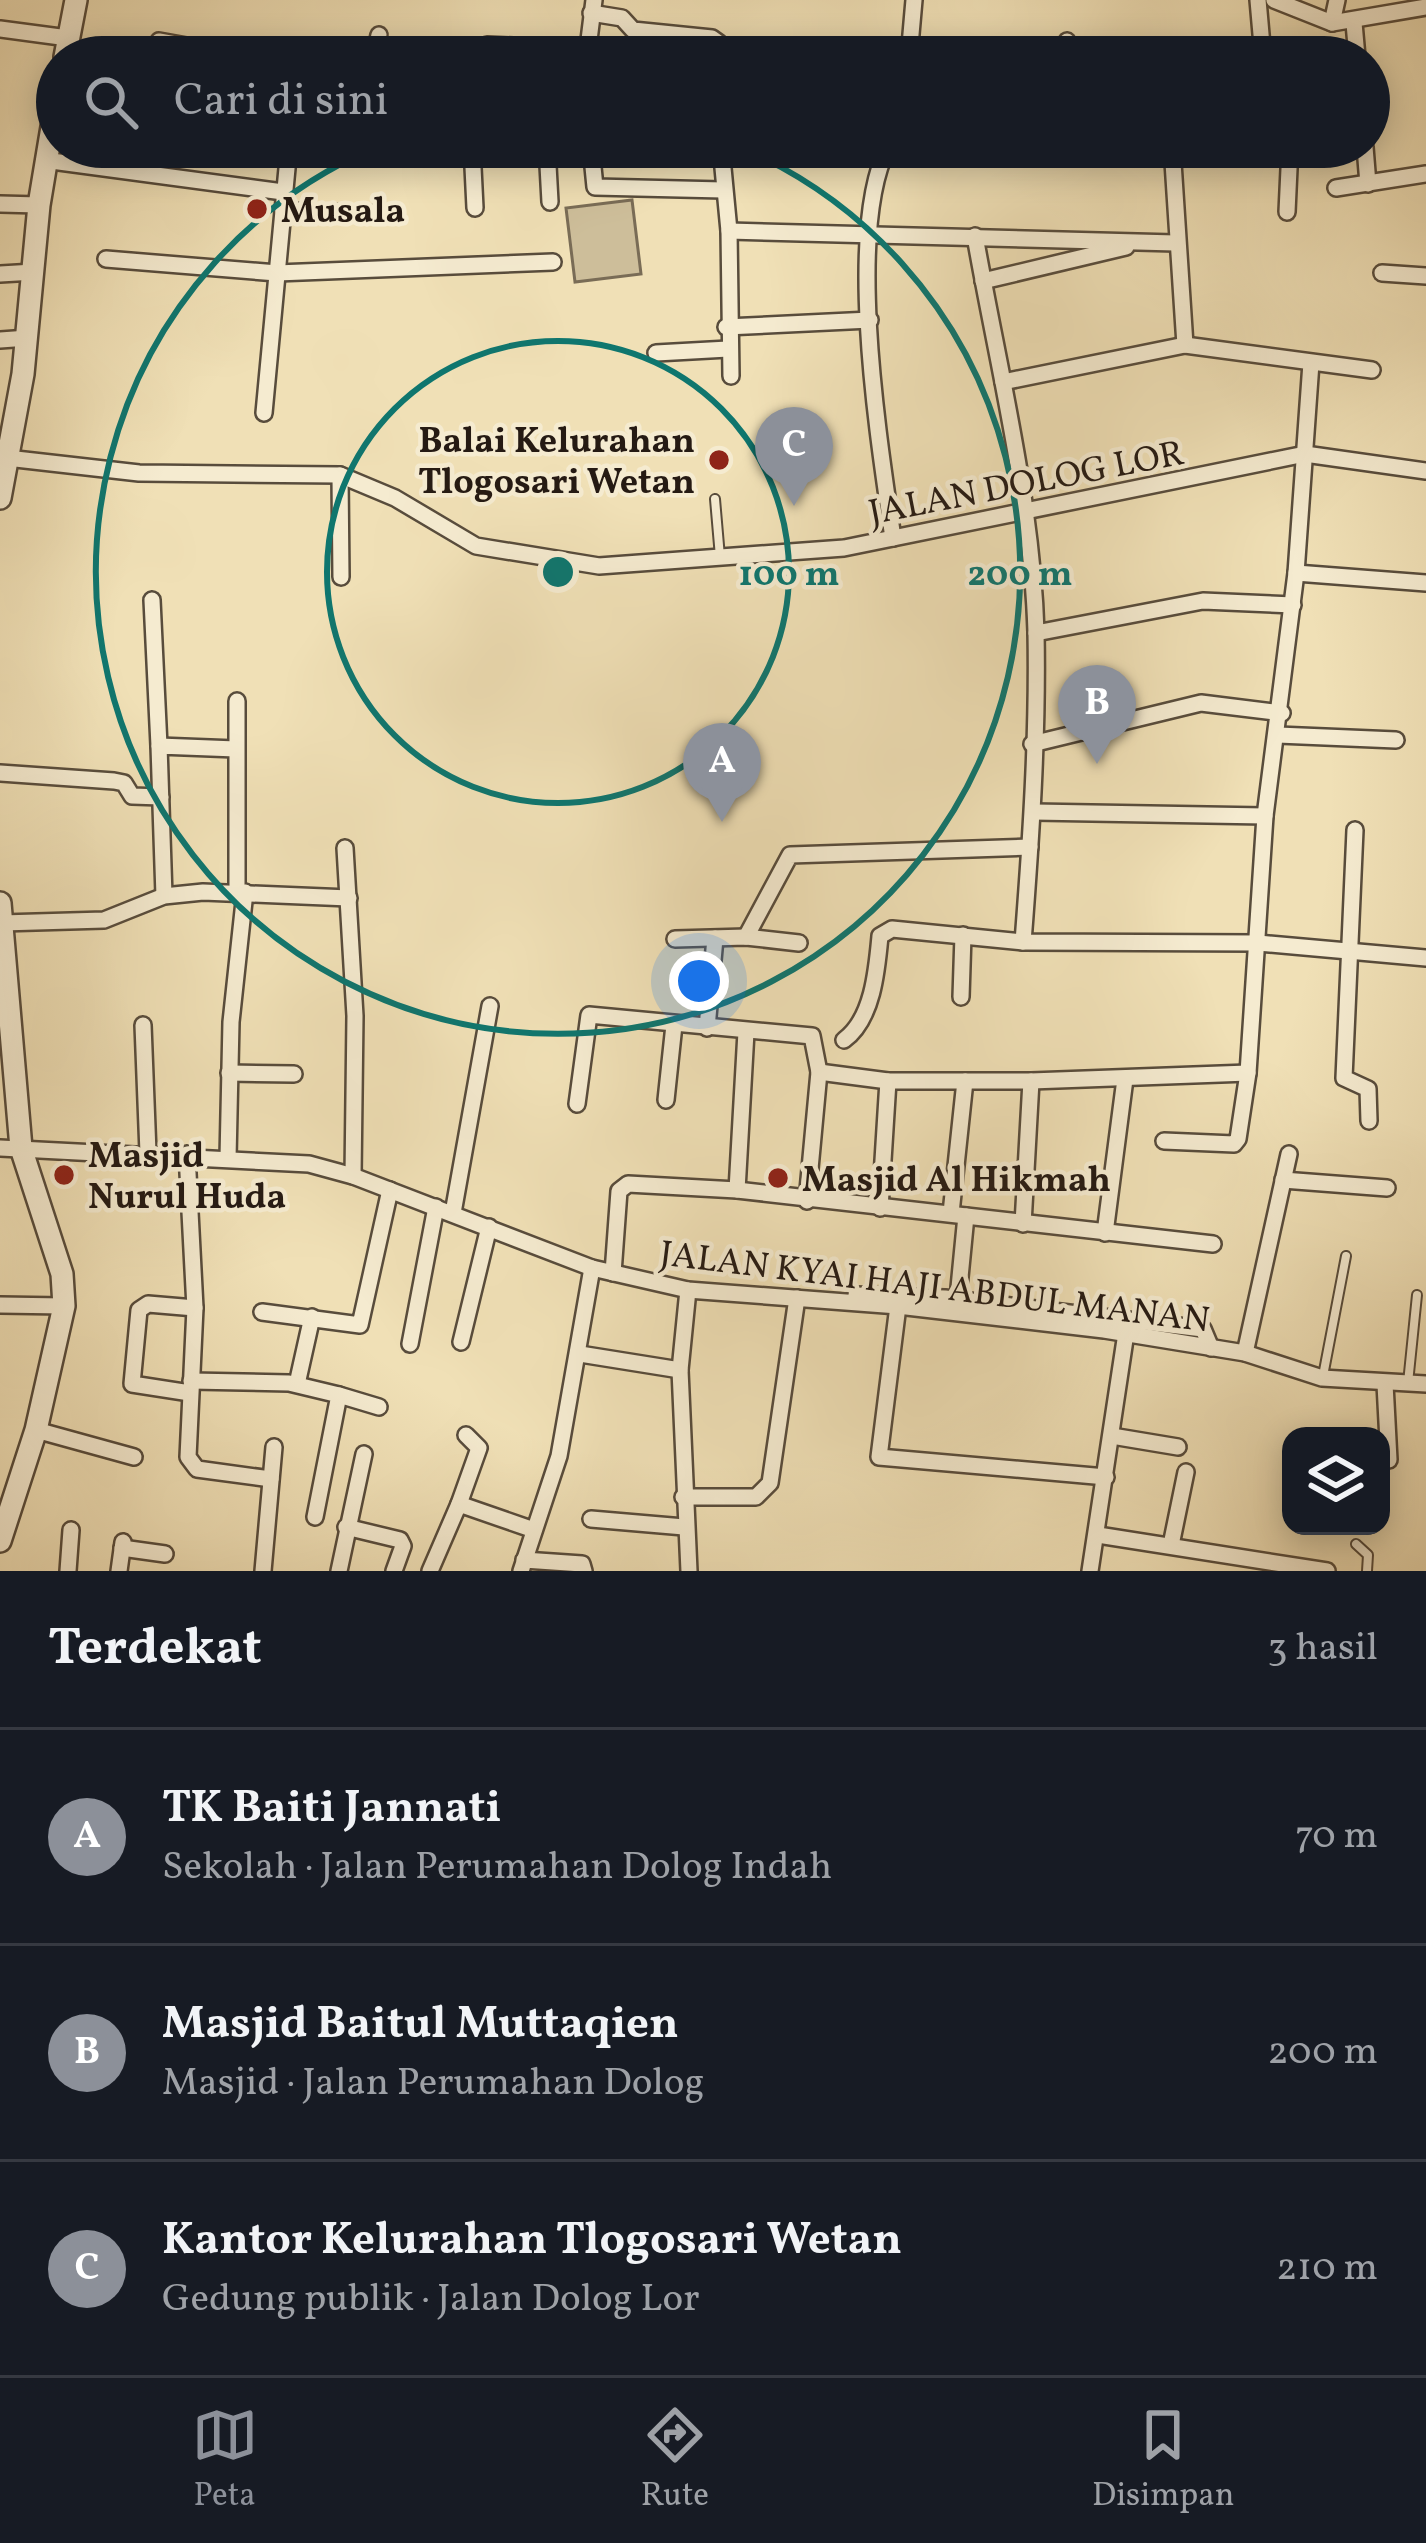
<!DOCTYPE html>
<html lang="id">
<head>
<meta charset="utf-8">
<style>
	:root { --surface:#171b24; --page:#20242c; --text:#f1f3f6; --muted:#9ea1a6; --line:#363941; --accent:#8c9099 }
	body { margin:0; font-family:Vollkorn,serif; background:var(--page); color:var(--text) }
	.controls { position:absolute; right:36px; bottom:36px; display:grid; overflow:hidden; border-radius:24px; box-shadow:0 6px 30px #0003 }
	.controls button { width:108px; height:108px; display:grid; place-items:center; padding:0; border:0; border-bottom:3px solid var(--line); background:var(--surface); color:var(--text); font:60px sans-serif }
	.you { position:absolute; left:699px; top:981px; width:42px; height:42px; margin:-30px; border:9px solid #fff; border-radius:50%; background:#1a73e8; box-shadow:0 0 0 18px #1a73e833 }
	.badge { display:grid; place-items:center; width:78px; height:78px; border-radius:50%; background:var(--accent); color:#fff; font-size:39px; font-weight:700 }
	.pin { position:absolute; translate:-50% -99px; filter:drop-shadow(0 3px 6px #0008) }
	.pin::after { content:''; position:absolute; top:63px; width:42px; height:36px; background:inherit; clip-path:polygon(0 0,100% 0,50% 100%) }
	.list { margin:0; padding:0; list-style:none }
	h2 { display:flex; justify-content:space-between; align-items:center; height:156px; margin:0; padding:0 48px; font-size:51px }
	h2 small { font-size:39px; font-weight:400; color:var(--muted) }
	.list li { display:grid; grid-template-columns:78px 1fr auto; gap:36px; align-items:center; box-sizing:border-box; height:216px; padding:0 48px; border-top:3px solid var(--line) }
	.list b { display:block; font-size:45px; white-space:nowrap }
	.list p { margin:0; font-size:39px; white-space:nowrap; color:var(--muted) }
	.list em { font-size:39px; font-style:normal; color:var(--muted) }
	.icon { flex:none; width:66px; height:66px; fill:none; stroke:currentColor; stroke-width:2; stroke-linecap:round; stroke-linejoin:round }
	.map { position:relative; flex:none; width:1426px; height:1571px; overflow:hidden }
	.search { position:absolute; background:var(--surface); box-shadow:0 6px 30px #0003; left:36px; right:36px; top:36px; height:132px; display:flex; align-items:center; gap:30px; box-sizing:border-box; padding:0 42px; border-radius:66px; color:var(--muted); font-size:45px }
	.sheet { height:804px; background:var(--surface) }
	nav { display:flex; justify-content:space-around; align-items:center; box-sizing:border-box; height:168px; border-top:3px solid var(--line); background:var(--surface); font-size:33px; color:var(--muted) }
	nav a { display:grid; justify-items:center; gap:6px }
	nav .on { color:var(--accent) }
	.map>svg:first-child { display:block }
</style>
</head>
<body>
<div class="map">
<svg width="1426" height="1571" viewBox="0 0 1426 1571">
	<rect width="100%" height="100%" fill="#f0e0b6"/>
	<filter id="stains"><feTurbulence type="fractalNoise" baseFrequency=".00167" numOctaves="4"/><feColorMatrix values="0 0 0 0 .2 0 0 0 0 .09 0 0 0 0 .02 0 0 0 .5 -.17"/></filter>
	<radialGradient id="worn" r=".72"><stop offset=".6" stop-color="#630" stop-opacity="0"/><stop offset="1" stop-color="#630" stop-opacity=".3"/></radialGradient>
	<polygon fill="#cdbe9a" stroke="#796c56" stroke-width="3" points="632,200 641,274 575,282 566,208"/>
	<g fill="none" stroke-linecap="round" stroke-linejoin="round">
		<g stroke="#584c3c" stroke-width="12">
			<g id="service">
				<polyline points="715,499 720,557"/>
				<polyline points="1323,1376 1346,1256"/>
				<polyline points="1408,1383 1417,1295"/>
				<polyline points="1356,1544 1368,1555 1367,1571"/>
			</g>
		</g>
		<g stroke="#584c3c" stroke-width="20">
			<g id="minor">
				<polyline points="1258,0 1263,57"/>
				<polyline points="1274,0 1332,23 1426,7"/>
				<polyline points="591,13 622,18 633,30 712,38 719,43 719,57"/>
				<polyline points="1332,23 1337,0"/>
				<polyline points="1354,23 1357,57"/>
				<polyline points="0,29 68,38"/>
				<polyline points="487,45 587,49"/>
				<polyline points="587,56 594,0"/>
				<polyline points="149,57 159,41 248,57"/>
				<polyline points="374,57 379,35"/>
				<polyline points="909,57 914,0"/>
				<polyline points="1066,57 1067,41"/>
				<polyline points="362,147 389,148"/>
				<polyline points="472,147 475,208"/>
				<polyline points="547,147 550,202"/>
				<polyline points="591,147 595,187 723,190"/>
				<polyline points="721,147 729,231 731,376"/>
				<path d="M 888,147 C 845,231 879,441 893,538"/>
				<polyline points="1172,147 1185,345"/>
				<polyline points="1365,147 1368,184"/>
				<polyline points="44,160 283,192"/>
				<polyline points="1336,188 1426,174"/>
				<polyline points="0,204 39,205"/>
				<polyline points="283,211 384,214"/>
				<polyline points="1287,212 1290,147"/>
				<polyline points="729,231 1175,243"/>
				<path d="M 975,236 C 998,367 1032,499 1036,632 C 1038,735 1031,839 1023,942"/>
				<polyline points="106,259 277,273 553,262"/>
				<polyline points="1382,273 1426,276"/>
				<polyline points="0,274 34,272"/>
				<polyline points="983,281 1126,247"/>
				<polyline points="726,327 870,320"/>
				<polyline points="0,340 28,338"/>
				<polyline points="656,353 728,349"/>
				<polyline points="1003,382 1185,345 1372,370"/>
				<polyline points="264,413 289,147"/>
				<polyline points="7,458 139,473 340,475 395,498 476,546 599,566 844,548 1305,454 1426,471"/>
				<polyline points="340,475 341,577"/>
				<polyline points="1296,573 1426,583"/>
				<polyline points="152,600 159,746"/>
				<polyline points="1036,633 1203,601 1293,605"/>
				<polyline points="1278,735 1396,740"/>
				<polyline points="1032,744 1201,703 1282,713"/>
				<polyline points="0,773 114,781 124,783 132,796 161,797"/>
				<polyline points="1034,812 1265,816"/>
				<polyline points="1355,830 1344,1078 1368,1089 1369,1121"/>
				<polyline points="345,848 355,1016 353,1176"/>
				<polyline points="237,891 237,701"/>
				<polyline points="164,896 159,746 236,749"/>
				<polyline points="2,923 104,920 164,896 203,892 349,898"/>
				<polyline points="746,937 790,855 1030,847"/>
				<polyline points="675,939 746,937 799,943"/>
				<polyline points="961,997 963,935"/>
				<polyline points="143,1025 148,1153"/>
				<polyline points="707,1028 715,938"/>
				<path d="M 844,1040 C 873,1019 877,969 880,936 L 892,929 L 1023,942 L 1258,943 L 1426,958"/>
				<polyline points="819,1072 888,1081 1031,1081 1248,1073"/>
				<polyline points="229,1073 294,1074"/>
				<polyline points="666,1100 674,1025"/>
				<polyline points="577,1104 589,1015 812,1036 819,1072 807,1201"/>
				<polyline points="1164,1141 1234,1144 1238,1139 1248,1073 1265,816 1296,573 1311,363"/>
				<polyline points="0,1148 309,1164 353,1176 592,1268 688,1290 898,1306 1104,1330 1245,1353 1322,1378 1426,1384"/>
				<polyline points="187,1154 195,1308 188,1457 197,1469 271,1479"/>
				<polyline points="228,1158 231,1022 245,892"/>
				<polyline points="1283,1180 1387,1188"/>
				<polyline points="737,1190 746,1032"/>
				<polyline points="880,1208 888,1081"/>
				<polyline points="453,1213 490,1006"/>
				<polyline points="951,1213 965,1081"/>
				<polyline points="1023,1224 1031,1081"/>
				<polyline points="1105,1233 1125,1079"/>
				<polyline points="613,1273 619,1191 628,1184 737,1190 1213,1244"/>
				<polyline points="688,1290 680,1370 689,1571"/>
				<polyline points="856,1295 945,1298 1203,1329 1211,1348"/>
				<polyline points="0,1305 64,1306"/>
				<polyline points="898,1306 879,1457 1106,1477"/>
				<polyline points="957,1308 966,1216"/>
				<polyline points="262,1312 360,1325 390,1190"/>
				<polyline points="461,1342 489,1227"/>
				<polyline points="410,1344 436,1207"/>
				<polyline points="1245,1353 1289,1154"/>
				<polyline points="580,1354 680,1370"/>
				<polyline points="191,1381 289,1383 339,1395 315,1517"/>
				<polyline points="297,1384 312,1317"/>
				<polyline points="1385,1384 1389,1460"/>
				<polyline points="190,1393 132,1384 139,1310 148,1304 195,1308"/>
				<polyline points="339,1395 379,1407"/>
				<polyline points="36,1430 134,1457"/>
				<polyline points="1112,1436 1178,1447"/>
				<polyline points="683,1497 756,1497 770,1483 797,1298"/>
				<polyline points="459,1504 479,1448 466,1435"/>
				<polyline points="591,1519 684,1527"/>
				<polyline points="346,1527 400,1540 403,1546 394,1571"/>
				<polyline points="1098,1535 1327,1571"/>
				<polyline points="1171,1545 1186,1472"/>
				<polyline points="122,1548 165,1554"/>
				<polyline points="524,1560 582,1564 584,1571"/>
				<polyline points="68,1571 71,1530"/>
				<polyline points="119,1571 123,1542"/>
				<polyline points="263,1571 274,1447"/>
				<polyline points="339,1571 364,1454"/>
				<polyline points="430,1571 459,1504 534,1530"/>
				<polyline points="521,1571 559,1456 592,1268"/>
				<polyline points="1090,1571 1126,1333"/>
			</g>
		</g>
		<g stroke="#584c3c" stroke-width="26">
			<g id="tertiary">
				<polyline points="65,57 76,0"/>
				<polyline points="0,498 23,374 39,205 57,97"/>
				<polyline points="0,903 21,1148 62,1274 64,1306 36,1430 0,1541"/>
			</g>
		</g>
		<use href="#service" stroke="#f5ebd0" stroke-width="8"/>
		<use href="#minor" stroke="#f5ebd0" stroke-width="15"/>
		<use href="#tertiary" stroke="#f5ebd0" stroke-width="21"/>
	</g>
	<g fill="none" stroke="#0f766e" stroke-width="6">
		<circle cx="558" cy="572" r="231"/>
		<path d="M742 148A462 462 0 1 1 374 148"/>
	</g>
	<g fill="#8f2418" stroke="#f5ebd0" stroke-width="4.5">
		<circle cx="257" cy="209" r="12"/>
		<circle cx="719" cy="460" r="12"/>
		<circle cx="64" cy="1175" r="12"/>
		<circle cx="778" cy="1178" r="12"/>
	</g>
	<g text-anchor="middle" stroke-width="9" stroke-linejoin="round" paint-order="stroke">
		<g font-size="36" font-weight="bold" fill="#251a13" stroke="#f5ebd0" text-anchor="start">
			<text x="281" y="222">Musala</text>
			<text x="695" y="452" text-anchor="end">Balai Kelurahan<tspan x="695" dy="41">Tlogosari Wetan</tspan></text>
			<text x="88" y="1167">Masjid<tspan x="88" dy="41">Nurul Huda</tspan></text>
			<text x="802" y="1191">Masjid Al Hikmah</text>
		</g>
		<g font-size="36" fill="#251a13" stroke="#f5ebd0">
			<text transform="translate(1026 481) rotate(-11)" y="13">JALAN DOLOG LOR</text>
			<text transform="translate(935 1285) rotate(7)" y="13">JALAN KYAI HAJI ABDUL MANAN</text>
		</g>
	</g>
	<circle cx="558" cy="572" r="18" fill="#0f766e" stroke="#f5ebd0" stroke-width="6"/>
	<g font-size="36" text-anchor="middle" font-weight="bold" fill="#0f766e" stroke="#f5ebd0" stroke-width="9" stroke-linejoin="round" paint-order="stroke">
		<text x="789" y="585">100 m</text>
		<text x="1020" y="585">200 m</text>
	</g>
	<rect width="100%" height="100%" filter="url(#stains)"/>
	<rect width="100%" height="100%" fill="url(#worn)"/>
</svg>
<div class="controls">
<button><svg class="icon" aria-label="layers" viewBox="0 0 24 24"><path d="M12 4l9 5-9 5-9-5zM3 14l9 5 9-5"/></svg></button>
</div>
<div class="you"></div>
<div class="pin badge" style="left:722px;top:822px">A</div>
<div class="pin badge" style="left:1097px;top:764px">B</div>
<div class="pin badge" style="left:794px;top:506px">C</div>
<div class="search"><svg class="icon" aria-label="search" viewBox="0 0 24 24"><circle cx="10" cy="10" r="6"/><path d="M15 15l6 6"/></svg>Cari di sini</div>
</div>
<section class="sheet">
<h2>Terdekat<small>3 hasil</small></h2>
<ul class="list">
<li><span class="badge">A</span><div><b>TK Baiti Jannati</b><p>Sekolah · Jalan Perumahan Dolog Indah</p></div><em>70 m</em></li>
<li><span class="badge">B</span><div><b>Masjid Baitul Muttaqien</b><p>Masjid · Jalan Perumahan Dolog</p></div><em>200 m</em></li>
<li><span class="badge">C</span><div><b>Kantor Kelurahan Tlogosari Wetan</b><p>Gedung publik · Jalan Dolog Lor</p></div><em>210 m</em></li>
</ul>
</section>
<nav>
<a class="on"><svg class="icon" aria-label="map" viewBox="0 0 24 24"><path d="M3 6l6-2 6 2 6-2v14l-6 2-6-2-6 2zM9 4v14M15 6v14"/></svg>Peta</a>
<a><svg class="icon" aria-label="directions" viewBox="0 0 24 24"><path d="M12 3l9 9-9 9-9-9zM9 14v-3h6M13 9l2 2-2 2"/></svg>Rute</a>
<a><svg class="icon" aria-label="saved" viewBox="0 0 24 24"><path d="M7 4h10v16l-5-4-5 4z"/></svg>Disimpan</a>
</nav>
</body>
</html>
